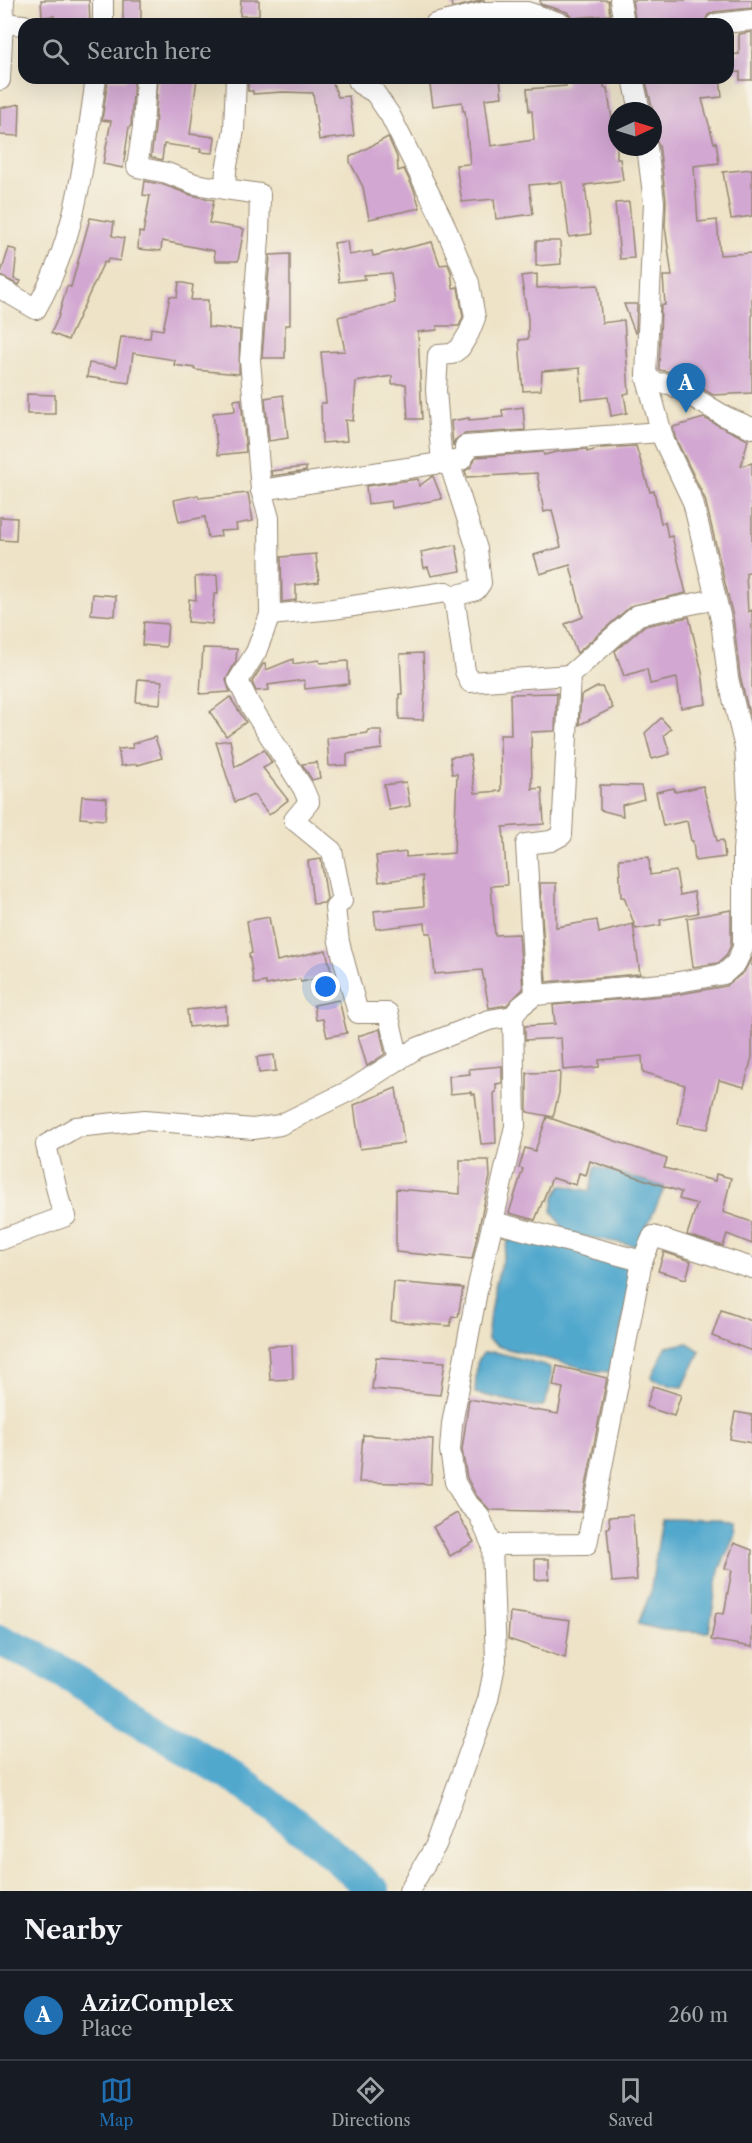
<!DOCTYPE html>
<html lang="en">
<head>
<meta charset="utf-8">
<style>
	:root { --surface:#171b24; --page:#242831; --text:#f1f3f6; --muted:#9ea1a6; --line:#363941; --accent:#1f6fb2 }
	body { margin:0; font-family:"Libre Caslon Text",serif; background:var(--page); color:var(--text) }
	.compass { position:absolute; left:608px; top:102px; width:54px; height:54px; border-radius:50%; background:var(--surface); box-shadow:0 6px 24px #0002; rotate:86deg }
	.you { position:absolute; left:326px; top:987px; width:21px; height:21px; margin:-15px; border:4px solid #fff; border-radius:50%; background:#1a73e8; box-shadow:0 0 0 9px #1a73e833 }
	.badge { display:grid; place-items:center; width:39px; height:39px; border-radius:50%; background:var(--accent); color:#fff; font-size:20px; font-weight:700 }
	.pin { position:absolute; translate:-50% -50px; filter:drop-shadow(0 2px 3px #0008) }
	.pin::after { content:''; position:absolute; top:32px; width:21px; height:18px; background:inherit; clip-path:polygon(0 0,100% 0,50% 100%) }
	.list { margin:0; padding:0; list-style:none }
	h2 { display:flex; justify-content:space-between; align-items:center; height:78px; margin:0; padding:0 24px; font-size:26px }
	h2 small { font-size:20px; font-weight:400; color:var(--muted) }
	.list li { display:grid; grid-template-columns:39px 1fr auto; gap:18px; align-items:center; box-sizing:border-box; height:90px; padding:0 24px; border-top:2px solid var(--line) }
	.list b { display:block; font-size:22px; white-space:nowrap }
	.list p { margin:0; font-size:20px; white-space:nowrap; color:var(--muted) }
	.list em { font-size:20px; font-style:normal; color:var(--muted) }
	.icon { flex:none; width:33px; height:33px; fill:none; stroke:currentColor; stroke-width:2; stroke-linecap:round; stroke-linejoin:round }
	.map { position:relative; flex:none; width:752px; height:1891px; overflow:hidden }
	.search { position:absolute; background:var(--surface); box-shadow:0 6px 24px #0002; left:18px; right:18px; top:18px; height:66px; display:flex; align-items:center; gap:15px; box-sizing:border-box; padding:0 21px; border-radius:18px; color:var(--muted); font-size:22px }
	.sheet { height:168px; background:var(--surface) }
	nav { display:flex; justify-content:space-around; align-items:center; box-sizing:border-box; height:84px; border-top:2px solid var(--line); background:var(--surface); font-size:16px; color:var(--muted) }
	nav a { display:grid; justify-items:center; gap:3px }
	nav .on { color:var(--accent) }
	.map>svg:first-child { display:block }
</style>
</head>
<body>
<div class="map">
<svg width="752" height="1891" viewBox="0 0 752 1891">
	<rect width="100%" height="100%" fill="#f7f3e8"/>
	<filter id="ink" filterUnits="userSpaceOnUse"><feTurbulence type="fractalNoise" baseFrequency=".0167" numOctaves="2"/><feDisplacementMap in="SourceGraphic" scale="12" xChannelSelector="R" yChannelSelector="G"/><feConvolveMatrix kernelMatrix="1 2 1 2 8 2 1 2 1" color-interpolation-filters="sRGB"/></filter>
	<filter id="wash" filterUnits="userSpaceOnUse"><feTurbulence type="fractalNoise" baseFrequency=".008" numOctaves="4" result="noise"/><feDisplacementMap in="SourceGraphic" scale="24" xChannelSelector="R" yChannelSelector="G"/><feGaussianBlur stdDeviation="1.35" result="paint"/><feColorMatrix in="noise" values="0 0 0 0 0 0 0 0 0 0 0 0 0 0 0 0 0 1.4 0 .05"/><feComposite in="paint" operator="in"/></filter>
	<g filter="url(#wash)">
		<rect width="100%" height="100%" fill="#eee3c7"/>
		<g fill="#51a8cd" stroke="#466976" stroke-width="1.5">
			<polygon points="595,1166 665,1187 638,1246 566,1233 552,1211 554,1197 562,1185 590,1191"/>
			<path d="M 522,1235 L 625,1263 L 633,1269 L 614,1372 L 596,1371 L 500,1347 L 488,1340 C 488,1305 499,1269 510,1236 Z"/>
			<polygon points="688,1343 700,1351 683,1387 673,1386 651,1378 666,1347"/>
			<path d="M 495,1352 L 545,1365 L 551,1368 C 552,1380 549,1396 543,1406 L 532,1406 L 475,1393 L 477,1363 L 483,1353 Z"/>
			<polygon points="662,1518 716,1519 733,1524 735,1535 719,1570 709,1632 663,1630 638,1624 650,1594"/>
		</g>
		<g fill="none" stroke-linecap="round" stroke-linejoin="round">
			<polyline stroke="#51a8cd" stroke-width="32" points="0,1641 36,1656 247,1786 316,1840 374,1891"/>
		</g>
		<g id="blocks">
			<g fill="#d2a7d2">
				<polygon points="41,0 89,0 90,24 54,24 54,16 42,17"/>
				<rect x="123" y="0" width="18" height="24"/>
				<polygon points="241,0 259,0 259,16 240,16"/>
				<polygon points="451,0 485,0 452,8"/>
				<polygon points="540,0 608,0 610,15 573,18 567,12 540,4"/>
				<polygon points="632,0 752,0 752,8 714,12 708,15 705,21 689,24 636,24"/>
				<polygon points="752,32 752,80 740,80 740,72 728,73 728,55 739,54 739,34"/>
				<polygon points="126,78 134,78 131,126 129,127 123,168 103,164 111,121 102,120 108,79 126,80"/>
				<polygon points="158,78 197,78 190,134 215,137 213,153 200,152 201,149 164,144 162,160 151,157 155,128"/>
				<polygon points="248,78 331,78 338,97 349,96 354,136 319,140 313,93 283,92 253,94 253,91 248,91"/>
				<polygon points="429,78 500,78 502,97 485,99 491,146 534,140 532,111 529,111 527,89 566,86 566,79 604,78 604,88 607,88 614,131 617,131 617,159 620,159 623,180 585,185 591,234 569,237 562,182 529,185 533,214 496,219 494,199 462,202 456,165 470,164 465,111 463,111 462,102 433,106"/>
				<polygon points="645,78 720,78 722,97 702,99 714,143 716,142 719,163 694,166 698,222 717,220 720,255 752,253 752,393 713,395 677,373 659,370 661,305 665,305 663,276 672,276 665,226 666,200 659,145 655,139 653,111"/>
				<polygon points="20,104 19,136 0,135 0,108"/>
				<polygon points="388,137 397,157 398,171 404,169 414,190 420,208 369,219 363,187 350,162 350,157"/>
				<polygon points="752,169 752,216 731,219 723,172"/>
				<polygon points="145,181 164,185 191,195 214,200 209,223 244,229 238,261 215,261 214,251 162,241 161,251 138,249 139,232 143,233 150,196 143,195"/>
				<polygon points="629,202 634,258 620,259 615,203"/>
				<polygon points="90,218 114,222 112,236 124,238 120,261 108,259 107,263 104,262 68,340 51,333 58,318 67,286 71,287"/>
				<polygon points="347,241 349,255 372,251 373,256 432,242 440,265 448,264 451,272 453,288 458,287 463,317 459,326 437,326 437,330 418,332 422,419 408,419 406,384 392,384 392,376 356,382 353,421 345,420 347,441 322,443 321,403 326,403 321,352 345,351 338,317 395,303 391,273 364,275 365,279 339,282 334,243"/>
				<polygon points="536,241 560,241 561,264 536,266"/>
				<polygon points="9,248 17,250 14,279 21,281 19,285 0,276"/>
				<polygon points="290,254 290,325 285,325 285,358 262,358 270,255"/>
				<polygon points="537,274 537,288 598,285 602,323 624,320 629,393 624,394 627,413 611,416 608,397 582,400 580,368 542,371 541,390 523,391 519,340 528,339 528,319 521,276"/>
				<polygon points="179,282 193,285 191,300 208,300 208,327 240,330 239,374 195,370 195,368 174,365 175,360 133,353 129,383 87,377 89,363 116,367 121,337 150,338 151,328 163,330 170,296 177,297"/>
				<polygon points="624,304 637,304 636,333 635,333"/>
				<polygon points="27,394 55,395 55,414 27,414"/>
				<polygon points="283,395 288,438 269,441 265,398"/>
				<polygon points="241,399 246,452 218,455 213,413 235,411 234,400"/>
				<polygon points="523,407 525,430 464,434 455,440 453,446 451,421 469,418 469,420 503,417 502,410"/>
				<polygon points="704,418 748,440 741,466 752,463 752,571 746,573 748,612 752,610 752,726 740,676 733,617 705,499 675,437 673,427"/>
				<polygon points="636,446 650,492 654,491 661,523 665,522 668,537 672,536 686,593 631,606 577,653 565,624 583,617 570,565 540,574 534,555 561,547 552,510 544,512 537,473 467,477 465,471 471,467 476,457 543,452 544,455 556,452 587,449 587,452 601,448"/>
				<polygon points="306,467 306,471 272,476 271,471"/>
				<polygon points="433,476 442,499 392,508 391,501 368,504 366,486 418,479 419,486"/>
				<polygon points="248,493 253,521 236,524 237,530 220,531 221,536 208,538 205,517 179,522 174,500 198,495 199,498"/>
				<polygon points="0,517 17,518 16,541 0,540"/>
				<polygon points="456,545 461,571 431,576 428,567 424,568 421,552"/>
				<polygon points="316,554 319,582 296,585 296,600 282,602 281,557"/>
				<polygon points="217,575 218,594 214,594 212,624 188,622 189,599 196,600 195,577"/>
				<polygon points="93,594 116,596 115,616 91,614"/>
				<polygon points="689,617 702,672 706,704 681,708 677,678 650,684 647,669 624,676 615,651 644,626"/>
				<polygon points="144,622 168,624 166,647 142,645"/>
				<polygon points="203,648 237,649 236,661 226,680 230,692 200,694"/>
				<polygon points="423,653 425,692 423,720 399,719 399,694 402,694 400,654"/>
				<polygon points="293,659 293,664 319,660 320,663 348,661 349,684 305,689 304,680 268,685 269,690 256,691 252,682 263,664 265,664 266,670"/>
				<polygon points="138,679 162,681 160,704 136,702"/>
				<polygon points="597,687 602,687 613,708 579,725 581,696"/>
				<polygon points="557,693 555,731 531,732 532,789 542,788 544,824 503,827 507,885 491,886 495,935 519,934 523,989 507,1005 489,1008 482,970 435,974 431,933 426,933 425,923 376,929 374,911 424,906 422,876 379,882 376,856 406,852 406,857 454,853 457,774 452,774 450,757 470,755 475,793 501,791 500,735 511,735 510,694"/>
				<polygon points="230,697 246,722 226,736 210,712"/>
				<polygon points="661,718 671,729 664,735 670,754 652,759 645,733"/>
				<polygon points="368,730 381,730 382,749 347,754 347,765 329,766 327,738 368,733"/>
				<polygon points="155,737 162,758 138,765 138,764 121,766 118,749 133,748 132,744"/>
				<polygon points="230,740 235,767 264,750 272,763 263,768 288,800 269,815 254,795 235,802 216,742"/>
				<polygon points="317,762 320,778 312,780 302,764"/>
				<polygon points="406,782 410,806 389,810 384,785"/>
				<polygon points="600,785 641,786 644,799 622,805 623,816 600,810"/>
				<polygon points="703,786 717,841 723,840 725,857 695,861 693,841 691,841 687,821 663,826 656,792 674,788 675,792"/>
				<polygon points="82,796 107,798 105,820 80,818"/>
				<polygon points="649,857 650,875 676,871 680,895 694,892 698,913 660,920 661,925 636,929 624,897 621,897 619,859"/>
				<polygon points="321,859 327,899 324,903 313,904 308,861"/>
				<polygon points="540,883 556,883 556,927 597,920 599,933 633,924 640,974 546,982"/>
				<polygon points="731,910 731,945 726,956 718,963 693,967 687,918"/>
				<polygon points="269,917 277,961 326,950 332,975 301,982 300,979 266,985 266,982 254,984 249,954 252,953 247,921"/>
				<polygon points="752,957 752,1057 744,1087 719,1080 708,1129 678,1124 685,1085 643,1072 642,1056 599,1060 599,1067 563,1070 561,1038 525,1040 525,1026 555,1024 553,1005 674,995 726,986 744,972"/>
				<polygon points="339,1000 347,1033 327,1037 323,1019 316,1020 314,1005"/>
				<polygon points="226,1006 227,1023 189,1027 187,1010"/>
				<polygon points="380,1029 385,1054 367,1066 358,1036"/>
				<polygon points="274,1055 276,1071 259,1073 257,1057"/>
				<polygon points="502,1066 502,1083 496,1084 496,1092 494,1093 496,1143 481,1144 475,1094 471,1094 471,1092 450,1094 449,1076 470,1074 469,1069"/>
				<polygon points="560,1072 559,1093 553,1117 527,1112 527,1073"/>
				<polygon points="396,1088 404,1143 360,1149 354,1105"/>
				<polygon points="547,1117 667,1159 664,1168 715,1181 716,1174 731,1178 723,1212 752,1222 752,1244 727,1234 723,1246 687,1235 697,1204 679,1199 681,1192 590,1161 586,1175 579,1173 576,1185 552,1178 535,1220 509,1213 523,1169 519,1168 525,1148 535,1151"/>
				<polygon points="460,1160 489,1160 490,1177 472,1259 396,1252 396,1189 460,1194"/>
				<polygon points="664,1252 691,1261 686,1279 658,1271"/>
				<polygon points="394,1282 463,1288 458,1317 452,1316 450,1326 391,1321"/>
				<polygon points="721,1310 752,1321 752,1351 712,1336"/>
				<polygon points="292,1345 293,1379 270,1380 268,1346"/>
				<polygon points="376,1357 445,1362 440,1395 372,1389"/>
				<polygon points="557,1366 607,1378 581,1512 490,1510 476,1495 467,1478 462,1450 469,1399 558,1414 563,1388 553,1386"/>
				<polygon points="653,1386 681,1395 674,1416 646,1407"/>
				<polygon points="735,1412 752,1415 752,1443 730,1439"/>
				<polygon points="363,1435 433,1439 431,1484 359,1482"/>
				<polygon points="457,1513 474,1542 450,1556 433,1527"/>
				<polygon points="633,1515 637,1580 612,1582 607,1528 610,1528 609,1517"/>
				<polygon points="734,1543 752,1550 752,1647 711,1640 716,1613 724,1614 732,1570 725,1568"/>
				<polygon points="535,1559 549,1559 549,1579 535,1580"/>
				<polygon points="510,1612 570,1620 565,1658 508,1639"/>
			</g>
		</g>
	</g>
	<g filter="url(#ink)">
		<use href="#blocks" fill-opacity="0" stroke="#948672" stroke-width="1.5"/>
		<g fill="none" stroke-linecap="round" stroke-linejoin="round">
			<g stroke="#948672" stroke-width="22">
				<g id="minor">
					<polyline points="620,0 624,24"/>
					<polyline points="0,23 24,25"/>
					<polyline points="103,24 103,0"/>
					<polyline points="435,24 485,12 527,12 563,24"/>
					<polyline points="716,24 752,20"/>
					<polyline points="146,78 143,127 137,167 167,173 195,184 225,189"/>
					<polyline points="236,78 234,130 226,170 225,189 260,194 259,238 250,360 261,490 269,518 270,615 256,652 238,681 250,705 303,788 309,802 294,820 332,851 342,901 335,908 339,942 358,1013 388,1013 399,1060"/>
					<polyline points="357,78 360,84 375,93 390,115 442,219 469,283 475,318 469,333 460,348 452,354 438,355 436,390 442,464"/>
					<polyline points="633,78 640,111"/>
					<polyline points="0,80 4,0"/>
					<path d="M 0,288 L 36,309 C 76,240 85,157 96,78"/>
					<polyline points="646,376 656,383 671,384 726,417 752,428"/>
					<polyline points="449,462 477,549 481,583 476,590 454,596"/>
					<polyline points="261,490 461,460 465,454 465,446 661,432"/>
					<polyline points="270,615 333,609 446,592 454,596 465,671 470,682 570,675"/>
					<polyline points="535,995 526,844 551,841 562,835 570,675 638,615 716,599"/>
					<polyline points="494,1222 642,1261 653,1236 752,1268"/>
					<polyline points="0,1240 66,1216 60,1203 46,1145 76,1127 145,1120 253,1129 280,1125 351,1090 417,1048 489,1020 513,1016"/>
					<polyline points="492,1545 587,1544 642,1261"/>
					<polyline points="409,1891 436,1845 488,1700 496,1660 492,1545 479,1515 466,1502 455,1482 450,1450 452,1424 478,1286 515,1126 513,1016 521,1006 535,995 673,983 724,974 736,963 743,948 743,850 748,799 745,748 728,678 721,620 693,502 664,441 646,376 654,202 647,147"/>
				</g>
			</g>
			<use href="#minor" stroke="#fff" stroke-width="20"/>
		</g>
	</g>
</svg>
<svg class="compass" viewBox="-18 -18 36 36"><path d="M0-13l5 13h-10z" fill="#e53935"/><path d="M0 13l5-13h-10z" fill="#9ea1a6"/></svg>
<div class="you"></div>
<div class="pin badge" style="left:686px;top:413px">A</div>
<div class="search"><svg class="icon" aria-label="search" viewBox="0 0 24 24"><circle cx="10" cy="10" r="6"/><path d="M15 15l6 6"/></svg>Search here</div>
</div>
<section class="sheet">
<h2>Nearby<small></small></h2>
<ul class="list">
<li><span class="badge">A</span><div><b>AzizComplex</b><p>Place</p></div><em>260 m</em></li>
</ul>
</section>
<nav>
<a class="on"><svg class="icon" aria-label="map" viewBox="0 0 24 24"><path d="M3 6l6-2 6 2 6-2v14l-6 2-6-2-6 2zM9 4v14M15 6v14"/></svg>Map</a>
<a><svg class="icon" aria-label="directions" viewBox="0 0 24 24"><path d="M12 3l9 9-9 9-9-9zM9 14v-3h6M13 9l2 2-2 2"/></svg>Directions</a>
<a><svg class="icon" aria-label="saved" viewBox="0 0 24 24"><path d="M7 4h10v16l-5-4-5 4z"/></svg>Saved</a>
</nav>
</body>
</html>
